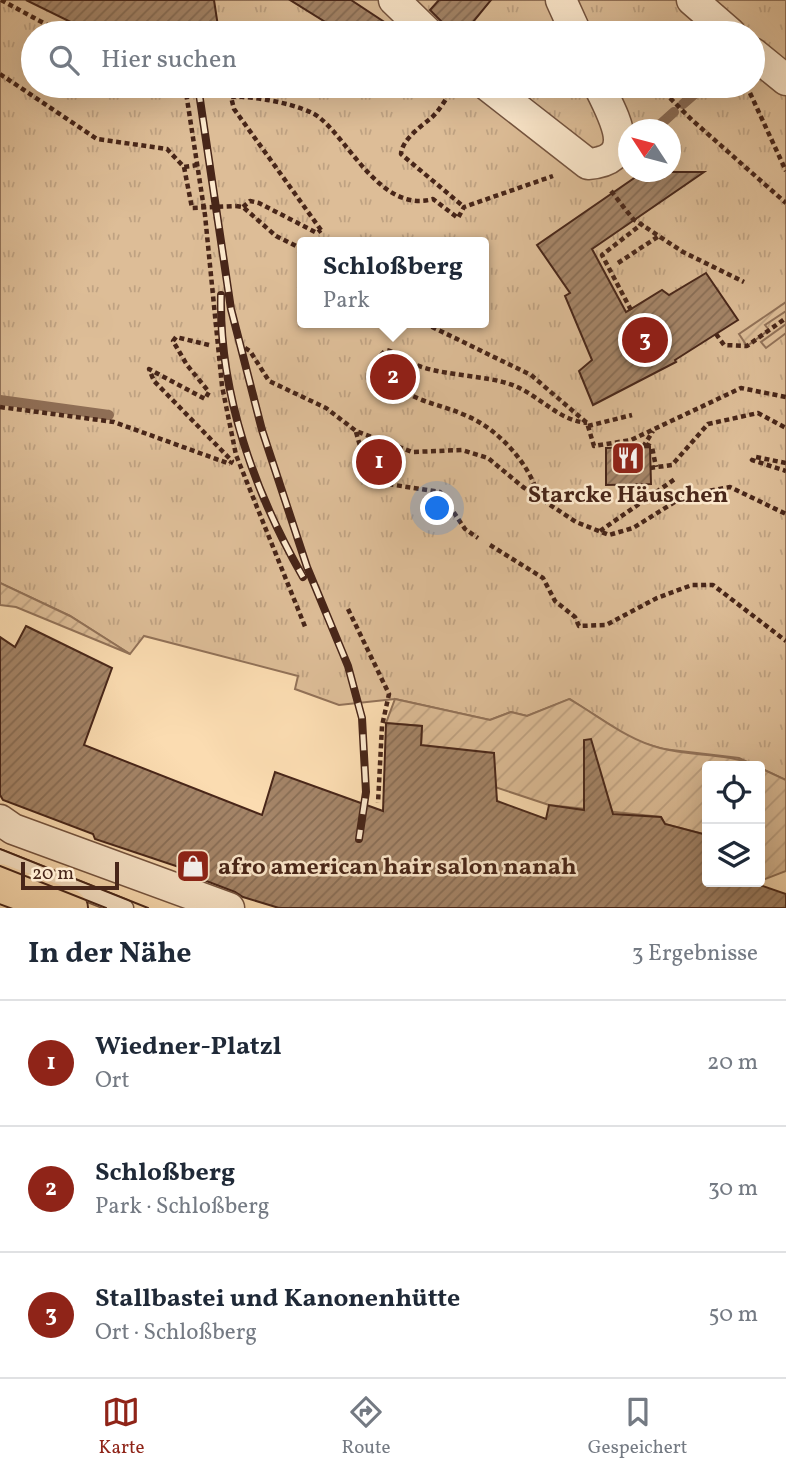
<!DOCTYPE html>
<html lang="de">
<head>
<meta charset="utf-8">
<style>
	:root { --surface:#fff; --page:#f6f6f7; --text:#1f2937; --muted:#747a83; --line:#e0e1e3; --accent:#8f2418 }
	body { margin:0; font-family:Vollkorn,serif; background:var(--page); color:var(--text) }
	.controls { position:absolute; right:21px; bottom:21px; display:grid; overflow:hidden; border-radius:7px; box-shadow:0 7px 28px #0002 }
	.controls button { width:63px; height:63px; display:grid; place-items:center; padding:0; border:0; border-bottom:2px solid var(--line); background:var(--surface); color:var(--text); font:35px sans-serif }
	.compass { position:absolute; left:618px; top:119px; width:63px; height:63px; border-radius:50%; background:var(--surface); box-shadow:0 7px 28px #0002; rotate:306deg }
	.scale { position:absolute; left:21px; bottom:18px; width:98px; box-sizing:border-box; padding-left:7px; border:4px solid #482619; border-top:0; font-size:19px; line-height:24px; white-space:nowrap; color:#482619; -webkit-text-stroke:5px #fce8cc; paint-order:stroke }
	.you { position:absolute; left:438px; top:509px; width:24px; height:24px; margin:-18px; border:5px solid #fff; border-radius:50%; background:#1a73e8; box-shadow:0 0 0 10px #1a73e833 }
	.badge { display:grid; place-items:center; width:46px; height:46px; border-radius:50%; background:var(--accent); color:#fff; font-size:23px; font-weight:700 }
	.pin { position:absolute; translate:-50% -50%; border:4px solid #fff; box-shadow:0 2px 7px #0006 }
	.popup { position:absolute; left:297px; top:237px; width:192px; height:91px; box-sizing:border-box; display:grid; place-content:center; border-radius:7px; background:var(--surface); filter:drop-shadow(0 2px 5px #0005); font-size:23px; white-space:nowrap; color:var(--muted) }
	.popup b { font-size:26px; color:var(--text) }
	.popup::after { content:''; position:absolute; left:50%; top:100%; margin-left:-14px; border:14px solid transparent; border-top-color:var(--surface) }
	.list { margin:0; padding:0; list-style:none }
	h2 { display:flex; justify-content:space-between; align-items:center; height:91px; margin:0; padding:0 28px; font-size:30px }
	h2 small { font-size:23px; font-weight:400; color:var(--muted) }
	.list li { display:grid; grid-template-columns:46px 1fr auto; gap:21px; align-items:center; box-sizing:border-box; height:126px; padding:0 28px; border-top:2px solid var(--line) }
	.list b { display:block; font-size:26px; white-space:nowrap }
	.list p { margin:0; font-size:23px; white-space:nowrap; color:var(--muted) }
	.list em { font-size:23px; font-style:normal; color:var(--muted) }
	.icon { flex:none; width:38px; height:38px; fill:none; stroke:currentColor; stroke-width:2; stroke-linecap:round; stroke-linejoin:round }
	.map { position:relative; flex:none; width:786px; height:908px; overflow:hidden }
	.search { position:absolute; background:var(--surface); box-shadow:0 7px 28px #0002; left:21px; right:21px; top:21px; height:77px; display:flex; align-items:center; gap:18px; box-sizing:border-box; padding:0 24px; border-radius:38px; color:var(--muted); font-size:26px }
	.sheet { height:469px; background:var(--surface) }
	nav { display:flex; justify-content:space-around; align-items:center; box-sizing:border-box; height:98px; border-top:2px solid var(--line); background:var(--surface); font-size:19px; color:var(--muted) }
	nav a { display:grid; justify-items:center; gap:4px }
	nav .on { color:var(--accent) }
	.map>svg:first-child { display:block }
</style>
</head>
<body>
<div class="map">
<svg width="786" height="908" viewBox="0 0 786 908">
	<defs>
		<pattern id="park-tufts" width="24" height="20" patternUnits="userSpaceOnUse" patternTransform="scale(1.75)"><rect width="24" height="20" fill="#ddbd97"/><path d="M3 7l-1-3M5 7V3M7 7l1-3M15 17l-1-3M17 17v-4M19 17l1-3" fill="none" stroke="#bfa282"/></pattern>
		<pattern id="garden-furrows" width="10" height="10" patternUnits="userSpaceOnUse" patternTransform="scale(1.75)"><rect width="10" height="10" fill="#ddbd97"/><path d="M-1 1l2-2M0 10L10 0M9 11l2-2" fill="none" stroke="#bfa282"/></pattern>
		<pattern id="building-hatch" width="6" height="6" patternUnits="userSpaceOnUse" patternTransform="scale(1.75)"><rect width="6" height="6" fill="#a58568"/><path d="M-1 1l2-2M0 6l6-6M5 7l2-2" fill="none" stroke="#886d55"/></pattern>
	</defs>
	<rect width="100%" height="100%" fill="#fbdcb1"/>
	<filter id="stains"><feTurbulence type="fractalNoise" baseFrequency=".00286" numOctaves="4"/><feColorMatrix values="0 0 0 0 .2 0 0 0 0 .09 0 0 0 0 .02 0 0 0 .5 -.17"/></filter>
	<radialGradient id="worn" r=".72"><stop offset=".6" stop-color="#630" stop-opacity="0"/><stop offset="1" stop-color="#630" stop-opacity=".3"/></radialGradient>
	<path fill="url(#park-tufts)" stroke="#927258" stroke-width="2" fill-rule="evenodd" d="M 0,0 L 786,0 L 786,780 L 739,758 L 663,749 L 633,740 L 570,699 L 527,716 L 511,712 L 490,720 L 395,699 L 339,705 L 295,689 L 298,676 L 144,636 L 130,654 L 70,616 L 0,583 ZM 33,33 L 753,33 L 753,86 L 33,86 ZM 628,130 L 670,130 L 670,172 L 628,172 ZM 302,242 L 484,242 L 484,323 L 302,323 Z"/>
	<g fill="url(#garden-furrows)" stroke="#927258" stroke-width="2">
		<polygon points="786,302 786,311 765,325 769,330 747,346 739,334"/>
		<polygon points="786,324 786,333 766,348 761,342"/>
		<polygon points="0,583 70,616 130,654 16,607 0,605"/>
		<path d="M 395,699 L 490,720 L 511,712 L 527,716 L 569,699 C 599,716 627,740 660,748 C 693,757 725,752 757,766 L 707,766 L 707,835 L 665,824 L 661,817 L 549,805 L 450,772 L 421,747 L 422,726 L 386,723 Z"/>
		<polygon points="760,768 786,780 786,871 760,881"/>
	</g>
	<g fill="none" stroke-linecap="round" stroke-linejoin="round">
		<g stroke="#8f6e55" stroke-width="10">
			<polyline points="683,104 704,86"/>
			<polyline points="654,130 674,112"/>
			<polyline points="0,400 109,415"/>
		</g>
	</g>
	<g fill="url(#building-hatch)" stroke="#482619" stroke-width="2">
		<polygon points="26,0 214,0 219,33 93,33"/>
		<polygon points="290,0 351,0 401,33 343,33"/>
		<polygon points="439,0 491,0 464,33 445,33 441,21 430,10"/>
		<polygon points="643,172 704,172 592,249 626,312 662,290 669,295 706,273 738,320 675,360 676,362 593,405 579,371 592,360 565,296 570,293 537,245"/>
		<polygon points="650,447 651,484 606,485 606,448"/>
		<polygon points="26,626 112,668 84,745 262,815 275,772 383,811 386,723 422,726 421,745 494,753 497,801 546,819 549,805 584,810 584,740 591,739 613,814 661,817 665,824 707,835 707,882 751,882 786,894 786,908 279,908 243,897 235,892 180,871 179,867 95,839 93,834 3,800 0,795 0,637 15,647"/>
	</g>
	<g fill="none" stroke-linecap="round" stroke-linejoin="round">
		<g stroke="#75543f" stroke-width="19">
			<polyline id="lane" points="0,858 125,908"/>
		</g>
		<g stroke="#75543f" stroke-width="33">
			<g id="street">
				<polyline points="394,0 428,33"/>
				<polyline points="561,0 576,33"/>
				<polyline points="692,0 730,33"/>
				<polyline points="753,53 786,80"/>
				<path d="M 488,86 L 588,164 C 641,160 613,116 599,86"/>
				<polyline points="0,820 13,829 229,908"/>
			</g>
		</g>
		<g stroke="#482619" stroke-width="42">
			<polyline id="primary" points="0,883 68,908"/>
		</g>
		<g stroke="#482619" stroke-width="4.5" stroke-dasharray="5 3.5" stroke-linecap="butt">
			<polyline points="1,0 62,33"/>
			<polyline points="0,74 97,139 167,149 184,167 197,165"/>
			<polyline points="185,86 205,215 222,386 236,455 306,629"/>
			<path d="M 455,86 C 447,96 440,111 430,119 C 420,127 402,140 401,154 L 464,207"/>
			<polyline points="658,86 692,120 786,203"/>
			<polyline points="750,93 786,171"/>
			<polyline points="611,191 633,219 683,252 744,282"/>
			<polyline points="236,206 243,207 276,236 302,249"/>
			<polyline points="243,207 250,201 259,203 317,233 321,230"/>
			<path d="M 321,230 L 234,109 L 231,97 C 251,95 305,105 320,118 C 352,145 382,213 433,199 L 458,218 L 464,207 L 553,176"/>
			<polyline points="618,263 659,236"/>
			<polyline points="631,310 602,255 643,223"/>
			<polyline points="424,323 531,375 587,423 594,446 631,440 741,388 786,397"/>
			<polyline points="716,334 724,345 747,346 786,318"/>
			<polyline points="209,345 176,337 173,341 187,365 209,392 205,399 149,369 154,381 232,461 230,464"/>
			<polyline points="245,348 250,351 269,381 326,408 356,431 412,452 462,450 488,458 523,487 576,522 609,535 633,528 686,495 730,487 786,514"/>
			<polyline points="0,407 114,422 230,464"/>
			<polyline points="588,426 632,415"/>
			<polyline points="356,432 368,474 375,482 440,492 465,529 478,538"/>
			<polyline points="646,444 652,447 656,467"/>
			<polyline points="643,447 653,431"/>
			<polyline points="786,463 756,457 752,460 786,471"/>
			<polyline points="650,468 672,465 708,424 758,413 786,428"/>
			<path d="M 538,495 C 529,463 498,429 467,416 C 427,398 399,404 380,356 L 386,350 C 396,352 400,358 409,362 C 440,377 486,374 515,386 C 541,397 558,420 587,423"/>
			<polyline points="600,531 675,479"/>
			<polyline points="490,545 543,578 555,601 575,617 579,626 606,625 657,598 692,585 713,585 786,641"/>
			<polyline points="348,609 389,694 382,726 378,803"/>
		</g>
		<use href="#lane" stroke="#fce8cc" stroke-width="16"/>
		<use href="#street" stroke="#fce8cc" stroke-width="30"/>
		<use href="#primary" stroke="#fbdcb1" stroke-width="38"/>
		<g stroke="#482619" stroke-width="2">
			<polyline points="0,849 148,908"/>
			<polyline points="0,866 106,908"/>
		</g>
		<g stroke="#482619" stroke-width="8">
			<g id="rail">
				<polyline points="198,86 231,309 262,430 307,567 348,666 362,718 366,792 359,839"/>
				<path d="M 221,295 C 219,394 255,493 303,577"/>
			</g>
		</g>
		<use href="#rail" stroke="#fce8cc" stroke-width="5" stroke-dasharray="16" stroke-linecap="butt"/>
		<polyline stroke="#482619" stroke-width="4.5" stroke-dasharray="5 3.5" stroke-linecap="butt" points="184,167 192,208 236,206"/>
	</g>
	<defs>
		<g id="restaurant-square" transform="scale(1.75)"><rect x="-9" y="-9" width="18" height="18" rx="4" fill="#8f2418" stroke="#fce8cc"/><path d="M-5-6h1v4h1v-4h1v4h1v-4h1v5L-1.5 .5V6h-2V.5L-5-1ZM5-6V6H3V1.5H1.5Q1.5-4 5-6Z" fill="#fff"/></g>
		<g id="shop-square" transform="scale(1.75)"><rect x="-9" y="-9" width="18" height="18" rx="4" fill="#8f2418" stroke="#fce8cc"/><path d="M-5-2.5h2.3a2.7 3.5 0 0 1 5.4 0H5L5.5 6h-11ZM-1.5-2.5h3a1.5 2.3 0 0 0-3 0Z" fill="#fff"/></g>
	</defs>
	<g fill-rule="evenodd">
		<use href="#restaurant-square" x="628" y="458"/>
		<use href="#shop-square" x="193" y="866"/>
	</g>
	<g text-anchor="middle" stroke-width="5" stroke-linejoin="round" paint-order="stroke">
		<g font-size="24" font-weight="bold" fill="#482619" stroke="#fce8cc">
			<text x="628" y="502">Starcke Häuschen</text>
			<text x="218" y="874" text-anchor="start">afro american hair salon nanah</text>
		</g>
	</g>
	<rect width="100%" height="100%" filter="url(#stains)"/>
	<rect width="100%" height="100%" fill="url(#worn)"/>
</svg>
<div class="controls">
<button><svg class="icon" aria-label="locate" viewBox="0 0 24 24"><circle cx="12" cy="12" r="6"/><path d="M12 2v4M12 18v4M2 12h4M18 12h4"/></svg></button>
<button><svg class="icon" aria-label="layers" viewBox="0 0 24 24"><path d="M12 4l9 5-9 5-9-5zM3 14l9 5 9-5"/></svg></button>
</div>
<svg class="compass" viewBox="-18 -18 36 36"><path d="M0-13l5 13h-10z" fill="#e53935"/><path d="M0 13l5-13h-10z" fill="#747a83"/></svg>
<div class="scale">20 m</div>
<div class="you"></div>
<div class="pin badge" style="left:379px;top:462px">1</div>
<div class="pin badge" style="left:393px;top:377px">2</div>
<div class="popup"><b>Schloßberg</b>Park</div>
<div class="pin badge" style="left:645px;top:340px">3</div>
<div class="search"><svg class="icon" aria-label="search" viewBox="0 0 24 24"><circle cx="10" cy="10" r="6"/><path d="M15 15l6 6"/></svg>Hier suchen</div>
</div>
<section class="sheet">
<h2>In der Nähe<small>3 Ergebnisse</small></h2>
<ul class="list">
<li><span class="badge">1</span><div><b>Wiedner-Platzl</b><p>Ort</p></div><em>20 m</em></li>
<li><span class="badge">2</span><div><b>Schloßberg</b><p>Park · Schloßberg</p></div><em>30 m</em></li>
<li><span class="badge">3</span><div><b>Stallbastei und Kanonenhütte</b><p>Ort · Schloßberg</p></div><em>50 m</em></li>
</ul>
</section>
<nav>
<a class="on"><svg class="icon" aria-label="map" viewBox="0 0 24 24"><path d="M3 6l6-2 6 2 6-2v14l-6 2-6-2-6 2zM9 4v14M15 6v14"/></svg>Karte</a>
<a><svg class="icon" aria-label="directions" viewBox="0 0 24 24"><path d="M12 3l9 9-9 9-9-9zM9 14v-3h6M13 9l2 2-2 2"/></svg>Route</a>
<a><svg class="icon" aria-label="saved" viewBox="0 0 24 24"><path d="M7 4h10v16l-5-4-5 4z"/></svg>Gespeichert</a>
</nav>
</body>
</html>
